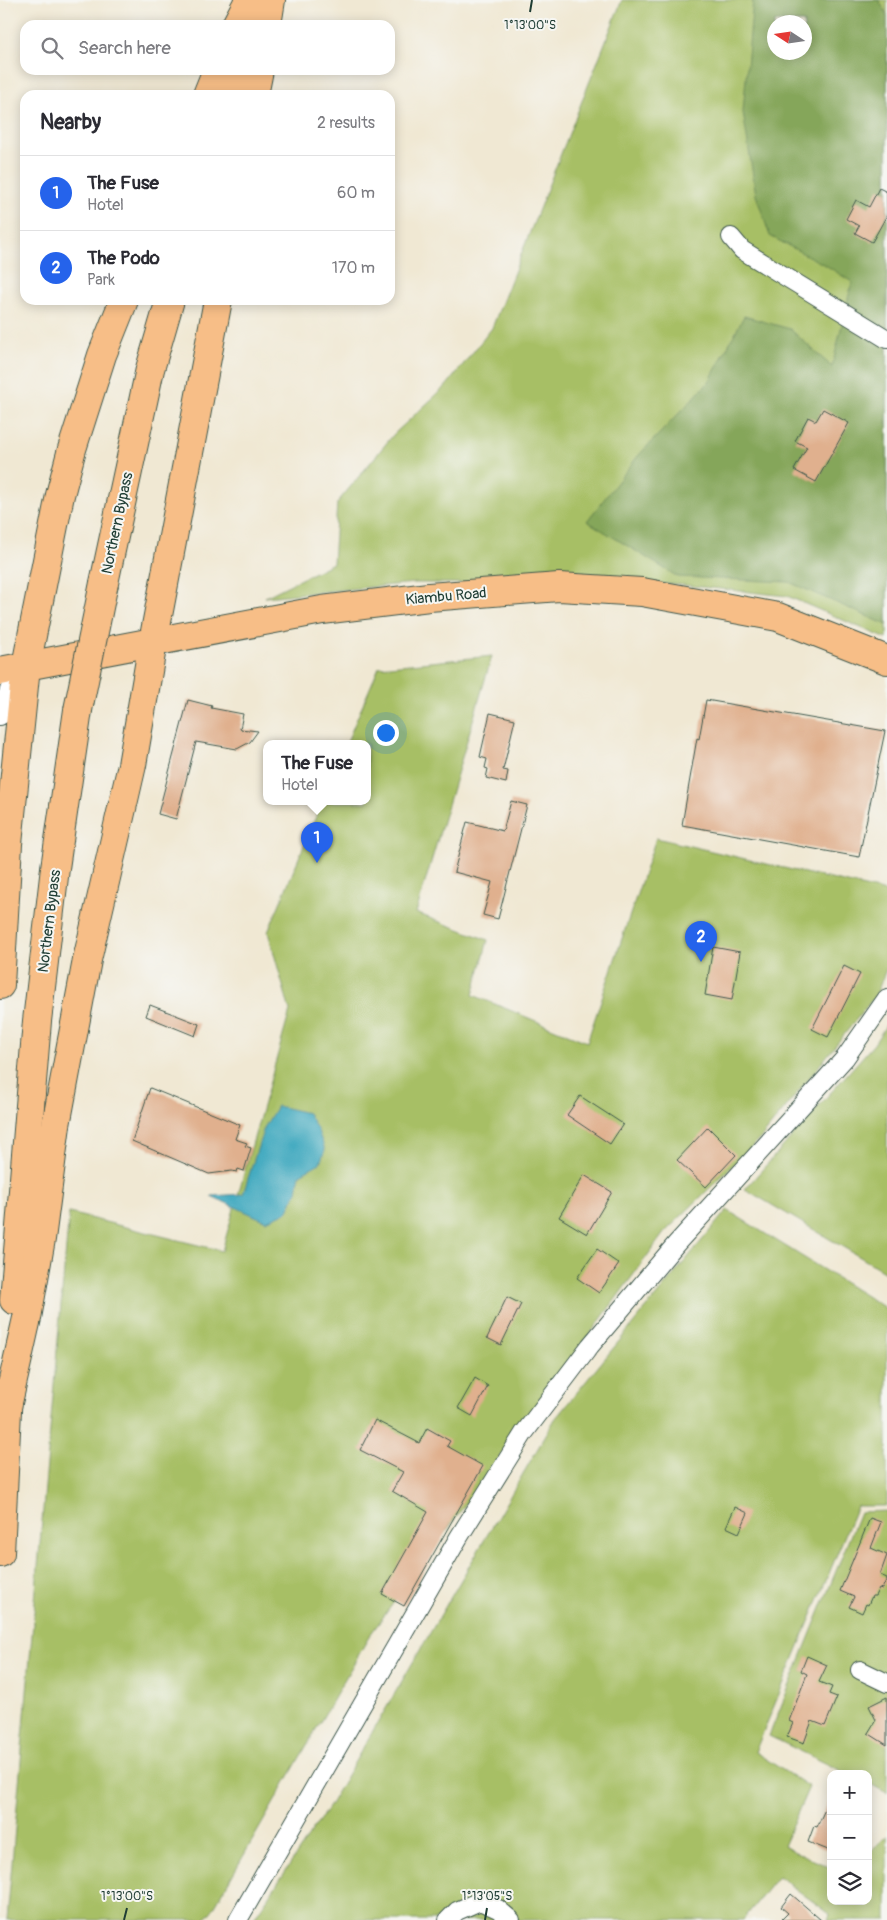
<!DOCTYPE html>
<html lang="en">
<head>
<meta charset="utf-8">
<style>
	:root { --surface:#fff; --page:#f2f2f3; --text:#2b2b33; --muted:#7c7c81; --line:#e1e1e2; --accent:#2563eb }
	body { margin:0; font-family:Pangolin,sans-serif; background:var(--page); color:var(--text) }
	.controls { position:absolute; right:15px; bottom:15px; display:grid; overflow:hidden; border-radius:10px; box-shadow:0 2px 12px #0003 }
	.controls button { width:45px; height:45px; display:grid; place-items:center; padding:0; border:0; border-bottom:1px solid var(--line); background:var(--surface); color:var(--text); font:25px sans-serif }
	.compass { position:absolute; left:767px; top:15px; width:45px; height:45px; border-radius:50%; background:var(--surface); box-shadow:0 2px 12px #0003; rotate:282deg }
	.you { position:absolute; left:385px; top:732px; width:18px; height:18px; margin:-12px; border:4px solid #fff; border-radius:50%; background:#1a73e8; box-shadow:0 0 0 8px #1a73e833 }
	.badge { display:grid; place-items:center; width:32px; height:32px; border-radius:50%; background:var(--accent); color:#fff; font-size:16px; font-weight:700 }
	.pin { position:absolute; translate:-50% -41px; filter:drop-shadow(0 1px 2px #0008) }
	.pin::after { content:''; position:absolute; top:26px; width:18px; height:15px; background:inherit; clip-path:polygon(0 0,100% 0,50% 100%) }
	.popup { position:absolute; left:263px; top:740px; width:108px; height:65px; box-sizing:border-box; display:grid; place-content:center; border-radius:10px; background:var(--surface); filter:drop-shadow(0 1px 4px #0005); font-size:16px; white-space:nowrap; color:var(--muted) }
	.popup b { font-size:19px; color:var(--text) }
	.popup::after { content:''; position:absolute; left:50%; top:100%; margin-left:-10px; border:10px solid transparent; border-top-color:var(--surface) }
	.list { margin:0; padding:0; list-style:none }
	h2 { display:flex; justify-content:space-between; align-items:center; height:65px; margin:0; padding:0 20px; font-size:21px }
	h2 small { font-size:16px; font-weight:400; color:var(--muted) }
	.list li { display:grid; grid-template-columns:32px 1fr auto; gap:15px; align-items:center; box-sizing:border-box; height:75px; padding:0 20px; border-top:1px solid var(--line) }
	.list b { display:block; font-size:19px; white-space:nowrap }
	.list p { margin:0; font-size:16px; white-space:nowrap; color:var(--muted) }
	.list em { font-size:16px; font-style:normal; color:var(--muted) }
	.icon { flex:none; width:28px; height:28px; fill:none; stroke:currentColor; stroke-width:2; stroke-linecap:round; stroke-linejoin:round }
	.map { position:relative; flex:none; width:887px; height:1920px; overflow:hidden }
	.search { position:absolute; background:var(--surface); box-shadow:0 2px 12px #0003; left:20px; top:20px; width:375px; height:55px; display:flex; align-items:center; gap:12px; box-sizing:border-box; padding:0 18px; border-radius:15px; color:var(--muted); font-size:19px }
	.panel { position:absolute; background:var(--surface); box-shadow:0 2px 12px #0003; left:20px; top:90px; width:375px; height:215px; border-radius:15px }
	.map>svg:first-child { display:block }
</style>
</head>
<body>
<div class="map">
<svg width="887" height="1920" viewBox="0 0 887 1920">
	<rect width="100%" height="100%" fill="#f6f6f2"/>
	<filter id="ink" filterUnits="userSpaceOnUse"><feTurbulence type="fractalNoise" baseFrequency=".02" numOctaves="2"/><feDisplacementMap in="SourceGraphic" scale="10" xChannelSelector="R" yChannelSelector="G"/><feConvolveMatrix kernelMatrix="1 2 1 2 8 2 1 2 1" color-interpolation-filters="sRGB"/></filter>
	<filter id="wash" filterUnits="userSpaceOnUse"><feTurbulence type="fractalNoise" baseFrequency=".0096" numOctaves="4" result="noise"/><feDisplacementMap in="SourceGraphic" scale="20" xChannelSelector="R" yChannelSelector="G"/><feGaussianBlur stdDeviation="1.12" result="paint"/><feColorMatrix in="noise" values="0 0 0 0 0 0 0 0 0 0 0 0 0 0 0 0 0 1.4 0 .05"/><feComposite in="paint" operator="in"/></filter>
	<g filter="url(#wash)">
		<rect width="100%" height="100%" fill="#f0e8d3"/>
		<g fill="#a7bf65" stroke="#637e4c" fill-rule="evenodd">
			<path d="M 622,0 L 887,0 L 887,639 L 787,596 L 673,584 L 415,583 L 265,597 L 333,563 L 337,503 L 394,434 L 447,385 L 492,328 ZM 774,22 L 804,22 L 804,52 L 774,52 Z"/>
			<polygon points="492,656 416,913 488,940 473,995 587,1042 656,838 886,892 887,897 887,967 876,995 762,1137 664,1233 370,1635 213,1909 204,1920 7,1920 69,1213 222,1251 290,1011 268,932 322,802 367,802 367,744 346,744 379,667"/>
			<polygon points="887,1024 887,1273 745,1189 874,1044"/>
			<polygon points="727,1210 887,1309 887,1506 857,1506 755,1752 809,1787 783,1846 831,1868 831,1901 868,1901 868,1854 887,1835 887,1920 828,1920 830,1914 778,1876 743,1920 253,1920 329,1806 555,1419"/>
			<polygon points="887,1511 887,1793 868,1783 868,1774 848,1774 769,1736 860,1512"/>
		</g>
		<path fill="#85a65a" stroke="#527247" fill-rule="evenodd" d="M 753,0 L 879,0 L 887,15 L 887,625 L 789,582 L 678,577 L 587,521 L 638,456 L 709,382 L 744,316 L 790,329 L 832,367 L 852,282 L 827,266 L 770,236 L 756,195 L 743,112 ZM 774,22 L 804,22 L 804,52 L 774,52 Z"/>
		<polygon fill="#40a9bf" stroke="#30737a" points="277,1106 308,1113 318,1131 325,1150 320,1163 300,1174 297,1191 287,1212 266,1221 211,1196 243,1194 264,1128"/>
		<g id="blocks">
			<g fill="#e0b08e">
				<polygon points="879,188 887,192 887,215 872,242 855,233 859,226 846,219 856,200 869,207"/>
				<polygon points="823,409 849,423 816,482 794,470 807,447 795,441 808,417 816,421"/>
				<polygon points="188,700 212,706 211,708 243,714 240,729 258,731 250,742 237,749 196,742 176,819 158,814"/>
				<polygon points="706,700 885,731 859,857 682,825 697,738 699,739"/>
				<polygon points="490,713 515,719 503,770 508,771 506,783 486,778 488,769 485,768 487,759 480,757"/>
				<polygon points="511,801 527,805 498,919 483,915 492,882 454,872 467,822 503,831"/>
				<polygon points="713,947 740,952 732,1000 705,995"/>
				<polygon points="844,966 860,974 828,1037 812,1029"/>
				<polygon points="150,1005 199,1024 195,1036 146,1016"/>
				<polygon points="150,1088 240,1125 235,1139 247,1143 245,1146 251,1148 244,1171 238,1169 237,1172 232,1171 209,1174 132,1141"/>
				<polygon points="580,1096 623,1124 610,1144 567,1115"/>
				<polygon points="708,1127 736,1155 706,1187 677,1160"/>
				<polygon points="584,1175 612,1192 587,1234 559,1217"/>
				<polygon points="597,1249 619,1264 599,1293 577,1278"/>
				<polygon points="507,1297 521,1304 501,1345 487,1338"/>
				<polygon points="475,1378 488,1386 472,1416 458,1408"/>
				<polygon points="375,1420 419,1443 427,1428 450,1441 447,1446 483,1466 404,1606 382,1594 428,1512 392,1491 403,1472 360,1450"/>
				<polygon points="735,1507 748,1513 739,1533 726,1527"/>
				<polygon points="870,1518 881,1522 871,1548 887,1555 880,1575 887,1578 882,1589 879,1588 875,1596 872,1596 868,1605 866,1604 862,1613 849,1607 854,1597 840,1591"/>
				<polygon points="807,1656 827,1665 819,1682 832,1687 829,1694 837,1697 825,1726 812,1721 804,1743 787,1737 793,1723 789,1721 807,1674 801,1671"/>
				<polygon points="887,1697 887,1745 868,1733 876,1720 869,1706"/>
				<polygon points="831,1796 831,1843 828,1850 808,1842 814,1826 817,1827"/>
				<polygon points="791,1894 821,1920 781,1920 788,1913 781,1907"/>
			</g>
		</g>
	</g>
	<g filter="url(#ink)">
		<use href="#blocks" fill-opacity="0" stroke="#3e574c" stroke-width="1"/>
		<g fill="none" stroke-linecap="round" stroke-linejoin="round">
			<g stroke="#3e574c" stroke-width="20">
				<g id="street">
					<polyline points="731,237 742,250 887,339"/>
					<polyline points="0,716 17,668"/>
					<polyline points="860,1670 887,1683"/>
					<polyline points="238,1920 459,1537 524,1433 590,1346 676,1244 845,1058 887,998"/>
					<polyline points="448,1920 457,1911 480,1901 498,1909 511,1920"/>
				</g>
			</g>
			<g stroke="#3e574c" stroke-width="30">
				<g id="primary">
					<polyline points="236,25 249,0"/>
					<polyline points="267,25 271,0"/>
					<polyline points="207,95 217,70"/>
					<polyline points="231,95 239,70"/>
					<polyline points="254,95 259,70"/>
					<polyline points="104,583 150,369 170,300"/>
					<polyline points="0,985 8,844 26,666 60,495 72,449 102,355 124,300"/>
					<polyline points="14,1300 37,1021 55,868 78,710"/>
					<polyline points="7,1407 27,1318 41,1239 56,1125 87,960 132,765 153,642 218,300"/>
					<polyline points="0,1553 8,1390"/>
				</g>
			</g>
			<g stroke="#3e574c" stroke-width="30">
				<polyline id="highway" points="0,671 322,610 429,597 559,587 642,592 778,617 887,660"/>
			</g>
			<use href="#street" stroke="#fff" stroke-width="18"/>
			<use href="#primary" stroke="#f7be87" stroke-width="28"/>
			<use href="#highway" stroke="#f7be87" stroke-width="28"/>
			<g stroke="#3e574c" stroke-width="30" stroke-linecap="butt">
				<polyline id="primary-bridge" points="78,710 104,583"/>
			</g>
			<use href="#primary-bridge" stroke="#f7be87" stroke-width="28"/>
		</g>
	</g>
	<path fill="none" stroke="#1f3d34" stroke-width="2" d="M 530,12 L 532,0M 124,1920 L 127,1908M 485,1920 L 487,1908"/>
	<g text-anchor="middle" stroke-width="4" stroke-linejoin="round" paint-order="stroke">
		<g font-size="15" fill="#1f3d34" stroke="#f6f6f2">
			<text transform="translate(117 523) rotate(-78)" y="5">Northern Bypass</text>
			<text transform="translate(446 596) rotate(-5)" y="5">Kiambu Road</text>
			<text transform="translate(49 921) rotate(-83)" y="5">Northern Bypass</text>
		</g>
	</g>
	<g font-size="12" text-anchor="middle" fill="#1f3d34" stroke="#f6f6f2" stroke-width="4" stroke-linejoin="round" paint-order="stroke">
		<text x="530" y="29">1°13'00"S</text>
		<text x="127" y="1900">1°13'00"S</text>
		<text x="487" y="1900">1°13'05"S</text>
	</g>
</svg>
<div class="controls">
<button>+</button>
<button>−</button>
<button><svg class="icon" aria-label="layers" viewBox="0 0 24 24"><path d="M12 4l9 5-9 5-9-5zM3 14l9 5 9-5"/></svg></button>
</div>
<svg class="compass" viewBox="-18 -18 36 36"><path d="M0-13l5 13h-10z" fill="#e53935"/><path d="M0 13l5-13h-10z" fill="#7c7c81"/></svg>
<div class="you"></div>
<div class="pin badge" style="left:317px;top:863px">1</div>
<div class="popup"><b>The Fuse</b>Hotel</div>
<div class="pin badge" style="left:701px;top:962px">2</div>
<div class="search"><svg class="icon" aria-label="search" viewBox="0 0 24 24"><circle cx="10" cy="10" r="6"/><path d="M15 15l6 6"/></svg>Search here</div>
<section class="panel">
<h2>Nearby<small>2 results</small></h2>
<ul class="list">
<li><span class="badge">1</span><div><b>The Fuse</b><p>Hotel</p></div><em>60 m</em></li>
<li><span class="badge">2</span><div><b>The Podo</b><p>Park</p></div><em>170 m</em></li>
</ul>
</section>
</div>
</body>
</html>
